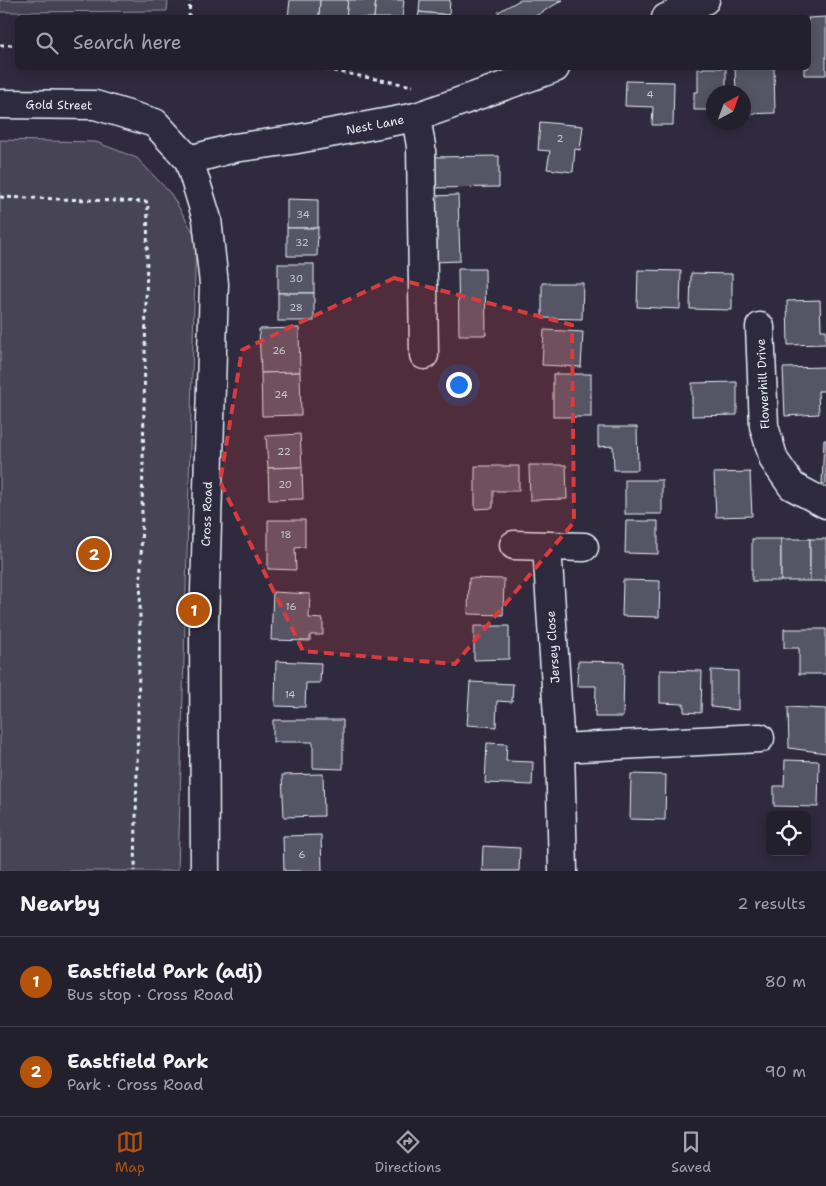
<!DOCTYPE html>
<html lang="en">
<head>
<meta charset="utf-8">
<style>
	:root { --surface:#23202e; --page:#2b2836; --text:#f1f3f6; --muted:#a3a3aa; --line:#403e4a; --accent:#b45309 }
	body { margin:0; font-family:"Shantell Sans",sans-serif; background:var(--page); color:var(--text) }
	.controls { position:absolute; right:15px; bottom:15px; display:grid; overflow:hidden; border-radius:8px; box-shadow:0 2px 12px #0003 }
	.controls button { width:45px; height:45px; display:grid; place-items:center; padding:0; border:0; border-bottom:1px solid var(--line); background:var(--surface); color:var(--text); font:25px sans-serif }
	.compass { position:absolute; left:706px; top:85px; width:45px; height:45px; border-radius:50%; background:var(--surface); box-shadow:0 2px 12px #0003; rotate:41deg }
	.you { position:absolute; left:458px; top:384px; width:18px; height:18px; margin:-12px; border:4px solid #fff; border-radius:50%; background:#1a73e8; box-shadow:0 0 0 8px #1a73e833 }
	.badge { display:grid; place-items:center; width:32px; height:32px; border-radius:50%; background:var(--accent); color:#fff; font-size:16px; font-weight:700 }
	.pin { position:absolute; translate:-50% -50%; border:2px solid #fff; box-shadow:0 1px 5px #0006 }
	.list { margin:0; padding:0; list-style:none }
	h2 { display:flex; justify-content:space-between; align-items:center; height:65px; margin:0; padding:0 20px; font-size:21px }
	h2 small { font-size:16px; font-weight:400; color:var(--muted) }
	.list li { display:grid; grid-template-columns:32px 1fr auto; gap:15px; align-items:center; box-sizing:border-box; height:90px; padding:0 20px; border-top:1px solid var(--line) }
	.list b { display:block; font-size:19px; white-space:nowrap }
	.list p { margin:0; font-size:16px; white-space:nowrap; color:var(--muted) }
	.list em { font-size:16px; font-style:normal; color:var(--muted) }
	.icon { flex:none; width:28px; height:28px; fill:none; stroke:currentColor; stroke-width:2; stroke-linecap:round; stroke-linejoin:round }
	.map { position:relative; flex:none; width:826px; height:871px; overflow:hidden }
	.search { position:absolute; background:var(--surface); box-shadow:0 2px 12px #0003; left:15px; right:15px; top:15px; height:55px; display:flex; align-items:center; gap:12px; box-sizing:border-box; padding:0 18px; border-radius:8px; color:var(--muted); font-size:19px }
	.sheet { height:245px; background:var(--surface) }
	nav { display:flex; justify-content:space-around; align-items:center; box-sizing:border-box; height:70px; border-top:1px solid var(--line); background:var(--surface); font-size:14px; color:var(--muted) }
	nav a { display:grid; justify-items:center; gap:2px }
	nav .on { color:var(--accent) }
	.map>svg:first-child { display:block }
</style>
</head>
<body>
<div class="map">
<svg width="826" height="871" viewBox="0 0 826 871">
	<rect width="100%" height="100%" fill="#2f2a3d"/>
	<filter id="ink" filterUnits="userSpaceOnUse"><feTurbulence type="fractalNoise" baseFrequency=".02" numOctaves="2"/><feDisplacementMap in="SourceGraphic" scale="10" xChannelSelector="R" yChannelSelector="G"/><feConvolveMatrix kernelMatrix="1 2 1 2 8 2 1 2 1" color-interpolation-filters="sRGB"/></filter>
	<g filter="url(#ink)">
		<g fill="#464455" stroke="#979aa6">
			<polygon points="0,0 168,0 167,11 0,12"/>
			<polygon points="0,140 96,142 137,158 171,194 196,237 178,871 0,871"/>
		</g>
		<g fill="#575565" stroke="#e8f1f8">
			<polygon points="290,0 320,0 319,18 288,18"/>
			<polygon points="320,0 348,0 346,18 319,18"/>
			<polygon points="348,0 376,0 374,18 346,18"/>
			<polygon points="376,0 404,0 402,18 374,18"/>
			<polygon points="420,0 450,0 449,15 419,12"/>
			<polygon points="520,0 563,0 532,18 501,18 498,12"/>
			<polygon points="419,12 449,15 449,18 418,18"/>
			<polygon points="826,17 826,75 804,75 804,68 808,68 808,18"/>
			<polygon points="703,68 726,68 726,92 714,92 712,110 694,110 694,92 698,92 698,69 703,69"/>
			<polygon points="735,68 774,68 775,113 744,114 744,92 736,92"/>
			<polygon points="626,81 674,82 673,125 652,125 653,107 625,106"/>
			<polygon points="540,122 583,126 580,150 575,149 573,172 547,169 550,151 538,150"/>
			<polygon points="499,156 499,187 433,188 432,157"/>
			<polygon points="458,195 460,261 434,262 433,196"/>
			<polygon points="287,199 318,200 318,228 287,228"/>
			<polygon points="287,228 318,228 317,256 287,256"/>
			<rect x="278" y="264" width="36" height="29"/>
			<polygon points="458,269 485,269 486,335 459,335"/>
			<polygon points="638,270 681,271 680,309 637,307"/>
			<polygon points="691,273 732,274 732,310 690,309"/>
			<polygon points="542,283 583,283 582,319 542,318"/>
			<rect x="278" y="293" width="36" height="28"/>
			<polygon points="820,300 821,330 826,330 826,344 788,345 787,301"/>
			<polygon points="299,328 300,372 261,373 259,329"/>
			<polygon points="544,330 583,332 581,367 542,365"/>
			<polygon points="826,367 826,391 818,391 819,414 785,416 783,368"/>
			<polygon points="300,372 301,415 262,416 261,373"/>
			<rect x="553" y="374" width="38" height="43"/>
			<polygon points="737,382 737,415 692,416 692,383"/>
			<polygon points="598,427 637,427 638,470 614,470 613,446 598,447"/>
			<polygon points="300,434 302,467 268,468 266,436"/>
			<polygon points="824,440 826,440 826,484 822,484"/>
			<polygon points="529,465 566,465 567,499 530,500"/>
			<polygon points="475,466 519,466 519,491 493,491 493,508 475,509"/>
			<polygon points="302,467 303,499 269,500 268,468"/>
			<polygon points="750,472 752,516 716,517 714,473"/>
			<rect x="625" y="480" width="37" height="34"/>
			<polygon points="268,520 305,520 305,547 295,548 296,570 268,569"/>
			<polygon points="626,521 658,521 658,554 625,553"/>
			<rect x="752" y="539" width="29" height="42"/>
			<rect x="781" y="539" width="29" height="42"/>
			<rect x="810" y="539" width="16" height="42"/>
			<polygon points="469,578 504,579 503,615 468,614"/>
			<polygon points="623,580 660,581 659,617 622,616"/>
			<polygon points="273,592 310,594 309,618 323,619 323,635 310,635 310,641 271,640"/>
			<polygon points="474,626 509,626 509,659 474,660"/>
			<polygon points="784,629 826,629 826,674 799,674 799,648 784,648"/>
			<polygon points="276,661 321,663 320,683 306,683 305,707 275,706"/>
			<polygon points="578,661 624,662 623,717 595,717 596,686 577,686"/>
			<polygon points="660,670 702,671 701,713 684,712 684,704 660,703"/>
			<polygon points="711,670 738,671 738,710 711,707"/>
			<polygon points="470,682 513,684 512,702 497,701 496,727 467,725"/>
			<polygon points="788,707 826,709 826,753 789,748"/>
			<polygon points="273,720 343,720 343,769 313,768 313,742 273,742"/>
			<polygon points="487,743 507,744 506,761 533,762 532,785 485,783"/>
			<polygon points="785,760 819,761 818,807 774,806 774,786 784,786"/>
			<polygon points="323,774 324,816 284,817 282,775"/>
			<polygon points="631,774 666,775 665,820 630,819"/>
			<polygon points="321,835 322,871 284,871 283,836"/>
			<polygon points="483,846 520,848 519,871 482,871"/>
		</g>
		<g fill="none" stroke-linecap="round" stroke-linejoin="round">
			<g stroke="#e8f1f8" stroke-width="31">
				<g id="minor">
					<polyline points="666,18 705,0"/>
					<polyline points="0,104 95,105 155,123 189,160 207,219 214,284 204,625 205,871"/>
					<polyline points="416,117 421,146 424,355"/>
					<polyline points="189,160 234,148 292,140 416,117 555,68"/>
					<polyline points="760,327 764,426 774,460 792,486 826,504"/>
					<polyline points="514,545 584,547"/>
					<polyline points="547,546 560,748 563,871"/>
					<polyline points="560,748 760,738"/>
				</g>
			</g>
			<g stroke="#e8f1f8" stroke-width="3" stroke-dasharray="4 4" stroke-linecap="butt">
				<polyline points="189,18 190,0"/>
				<polyline points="0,45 18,45"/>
				<polyline points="318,68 413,86"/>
				<polyline points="0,197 148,202 135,871"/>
			</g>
			<use href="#minor" stroke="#2f2a3d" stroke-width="28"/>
		</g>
	</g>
	<path fill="#d83c3d" fill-opacity="0.2" stroke="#d83c3d" stroke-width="4" stroke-dasharray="10 6" stroke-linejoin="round" d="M 394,278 L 572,325 L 574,522 L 455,664 L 303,651 L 220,482 L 242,350 Z"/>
	<g text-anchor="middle" stroke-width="4" stroke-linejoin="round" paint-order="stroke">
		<g font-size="10" fill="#c4cad3">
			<text x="650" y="98">4</text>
			<text x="560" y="142">2</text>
			<text x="303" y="218">34</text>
			<text x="302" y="246">32</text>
			<text x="296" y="282">30</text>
			<text x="296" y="311">28</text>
			<text x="279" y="354">26</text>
			<text x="281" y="398">24</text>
			<text x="284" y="455">22</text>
			<text x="285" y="488">20</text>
			<text x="286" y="538">18</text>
			<text x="291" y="610">16</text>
			<text x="290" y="698">14</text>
			<text x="302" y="858">6</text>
		</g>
		<g font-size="12" fill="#e8f1f8" stroke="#2f2a3d">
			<text transform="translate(59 105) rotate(1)" y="4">Gold Street</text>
			<text transform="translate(375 125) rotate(-11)" y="4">Nest Lane</text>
			<text transform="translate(763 384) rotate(-93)" y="4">Flowerhill Drive</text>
			<text transform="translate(207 514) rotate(-88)" y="4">Cross Road</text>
			<text transform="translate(553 647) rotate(-94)" y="4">Jersey Close</text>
		</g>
	</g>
</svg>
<div class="controls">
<button><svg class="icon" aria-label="locate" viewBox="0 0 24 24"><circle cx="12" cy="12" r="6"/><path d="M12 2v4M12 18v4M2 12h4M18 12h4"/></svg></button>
</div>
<svg class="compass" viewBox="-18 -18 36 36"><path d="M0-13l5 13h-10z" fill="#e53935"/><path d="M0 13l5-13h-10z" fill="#a3a3aa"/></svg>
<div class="you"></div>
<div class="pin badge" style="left:194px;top:610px">1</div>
<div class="pin badge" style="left:94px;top:554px">2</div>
<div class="search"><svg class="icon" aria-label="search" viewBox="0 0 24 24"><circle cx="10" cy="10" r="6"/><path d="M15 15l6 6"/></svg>Search here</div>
</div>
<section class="sheet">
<h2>Nearby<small>2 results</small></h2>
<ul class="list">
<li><span class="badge">1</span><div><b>Eastfield Park (adj)</b><p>Bus stop · Cross Road</p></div><em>80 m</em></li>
<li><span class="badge">2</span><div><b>Eastfield Park</b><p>Park · Cross Road</p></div><em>90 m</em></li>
</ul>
</section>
<nav>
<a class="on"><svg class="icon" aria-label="map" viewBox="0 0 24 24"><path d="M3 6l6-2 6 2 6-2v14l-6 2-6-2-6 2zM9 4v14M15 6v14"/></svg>Map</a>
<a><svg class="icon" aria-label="directions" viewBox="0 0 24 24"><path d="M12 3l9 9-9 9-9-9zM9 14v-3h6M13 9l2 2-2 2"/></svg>Directions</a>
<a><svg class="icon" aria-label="saved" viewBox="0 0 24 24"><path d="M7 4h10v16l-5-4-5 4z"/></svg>Saved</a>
</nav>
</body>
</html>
